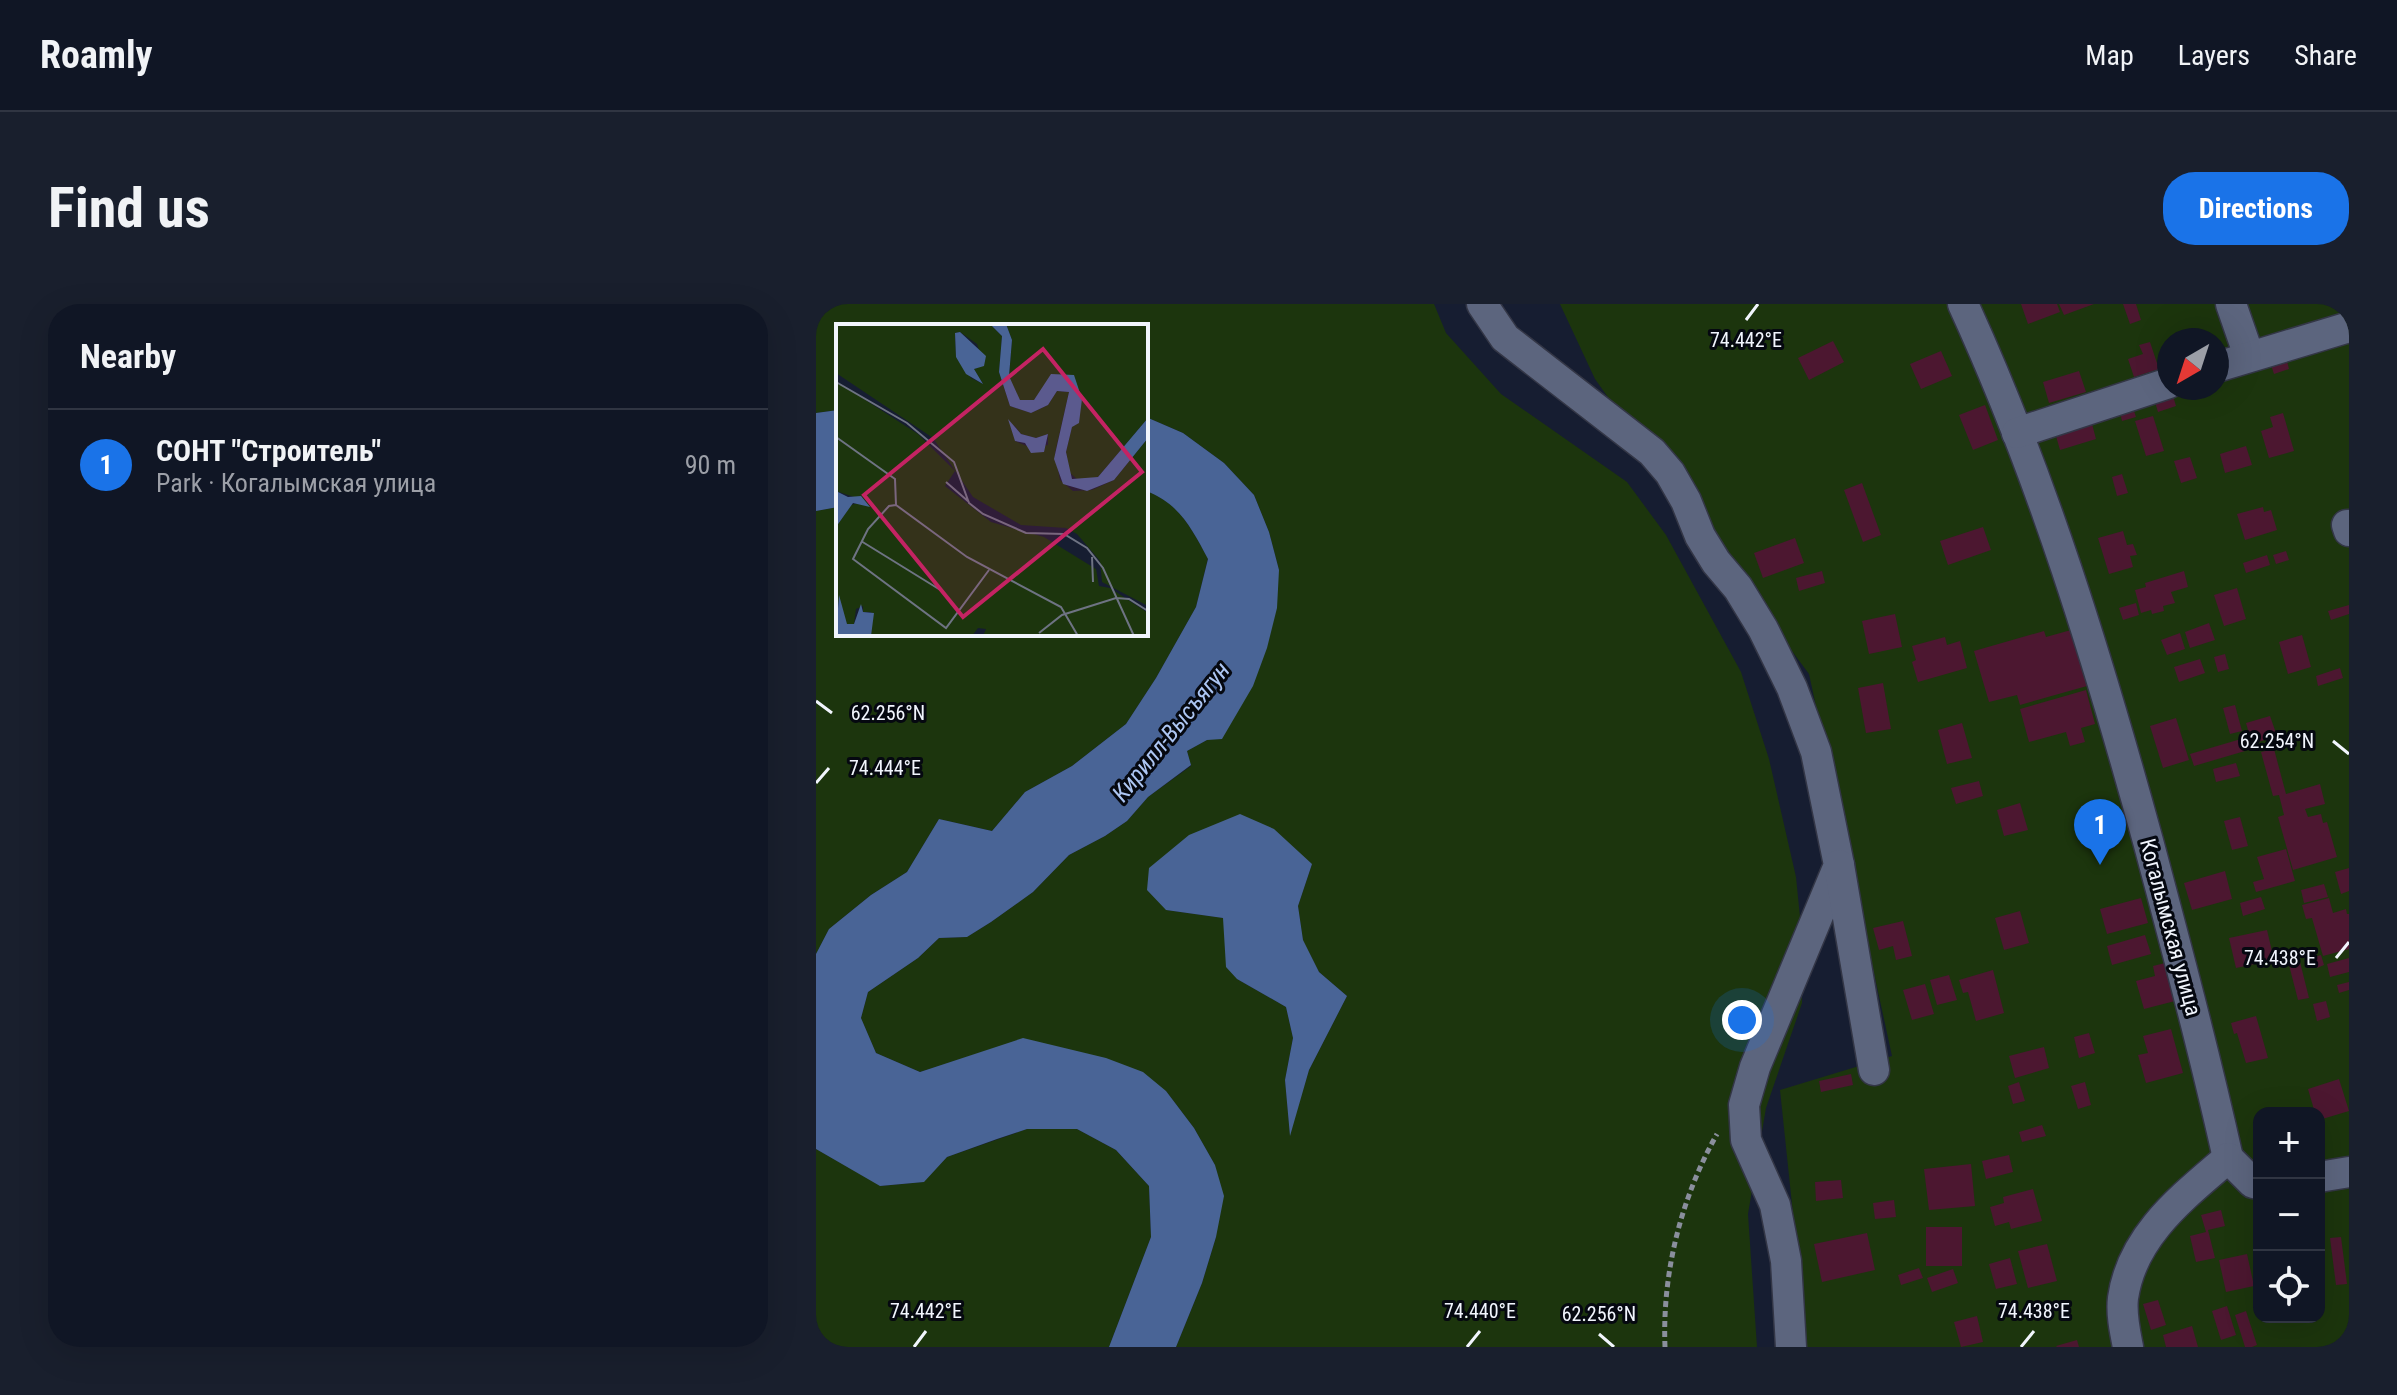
<!DOCTYPE html>
<html lang="en">
<head>
<meta charset="utf-8">
<style>
	:root { --surface:#101625; --page:#191f2d; --text:#f1f3f6; --muted:#9c9fa7; --line:#303542; --accent:#1a73e8 }
	body { margin:0; font-family:"Roboto Condensed",sans-serif; background:var(--page); color:var(--text) }
	.controls { position:absolute; right:24px; bottom:24px; display:grid; overflow:hidden; border-radius:16px; box-shadow:0 8px 32px #0002 }
	.controls button { width:72px; height:72px; display:grid; place-items:center; padding:0; border:0; border-bottom:2px solid var(--line); background:var(--surface); color:var(--text); font:40px sans-serif }
	.compass { position:absolute; left:1341px; top:24px; width:72px; height:72px; border-radius:50%; background:var(--surface); box-shadow:0 8px 32px #0002; rotate:219deg }
	.you { position:absolute; left:926px; top:716px; width:28px; height:28px; margin:-20px; border:6px solid #fff; border-radius:50%; background:#1a73e8; box-shadow:0 0 0 12px #1a73e833 }
	.badge { display:grid; place-items:center; width:52px; height:52px; border-radius:50%; background:var(--accent); color:#fff; font-size:26px; font-weight:700 }
	.pin { position:absolute; translate:-50% -66px; filter:drop-shadow(0 2px 4px #0008) }
	.pin::after { content:''; position:absolute; top:42px; width:28px; height:24px; background:inherit; clip-path:polygon(0 0,100% 0,50% 100%) }
	.list { margin:0; padding:0; list-style:none }
	h2 { display:flex; justify-content:space-between; align-items:center; height:104px; margin:0; padding:0 32px; font-size:34px }
	h2 small { font-size:26px; font-weight:400; color:var(--muted) }
	.list li { display:grid; grid-template-columns:52px 1fr auto; gap:24px; align-items:center; box-sizing:border-box; height:112px; padding:0 32px; border-top:2px solid var(--line) }
	.list b { display:block; font-size:30px; white-space:nowrap }
	.list p { margin:0; font-size:26px; white-space:nowrap; color:var(--muted) }
	.list em { font-size:26px; font-style:normal; color:var(--muted) }
	.icon { flex:none; width:44px; height:44px; fill:none; stroke:currentColor; stroke-width:2; stroke-linecap:round; stroke-linejoin:round }
	.map { position:relative; flex:none; width:1533px; height:1043px; overflow:hidden; border-radius:32px }
	header { display:flex; align-items:center; gap:48px; box-sizing:border-box; height:112px; padding:0 40px; background:var(--surface); border-bottom:2px solid var(--line) }
	header strong { font-size:38px }
	nav { display:flex; gap:44px; margin-inline-start:auto; font-size:28px }
	.intro { display:flex; align-items:center; justify-content:space-between; box-sizing:border-box; height:192px; padding:0 48px }
	h1 { margin:0; font-size:56px }
	.button { padding:20px 36px; border-radius:32px; background:var(--accent); color:#fff; font-size:28px; font-weight:700 }
	main { display:flex; gap:48px; padding:0 48px }
	aside { flex:1; background:var(--surface); border-radius:32px; box-shadow:0 8px 32px #0002 }
	.map>svg:first-child { display:block }
</style>
</head>
<body>
<header>
<strong>Roamly</strong>
<nav><a>Map</a><a>Layers</a><a>Share</a></nav>
</header>
<div class="intro"><h1>Find us</h1><a class="button">Directions</a></div>
<main>
<aside>
<h2>Nearby<small></small></h2>
<ul class="list">
<li><span class="badge">1</span><div><b>СОНТ &quot;Строитель&quot;</b><p>Park · Когалымская улица</p></div><em>90 m</em></li>
</ul>
</aside>
<div class="map">
<svg width="1533" height="1043" viewBox="0 0 1533 1043">
	<rect width="100%" height="100%" fill="#161d31"/>
	<g fill="#1c350d" fill-rule="evenodd">
		<path d="M 0,0 L 618,0 L 630,29 L 685,90 L 811,178 L 850,231 L 925,368 L 953,455 L 980,573 L 986,633 L 986,699 L 950,804 L 932,910 L 941,1043 L 360,1043 L 386,979 L 400,933 L 399,861 L 378,824 L 350,787 L 167,748 L 104,768 L 60,749 L 45,714 L 52,688 L 102,654 L 123,634 L 151,633 L 175,618 L 217,588 L 253,551 L 289,532 L 311,517 L 332,493 L 375,462 L 371,447 L 391,436 L 463,266 L 453,228 L 438,191 L 408,159 L 367,129 L 330,113 L 330,22 L 22,22 L 22,106 L 0,109 ZM 496,560 L 482,602 L 487,637 L 503,668 L 531,692 L 493,766 L 474,829 L 469,776 L 477,734 L 470,703 L 421,675 L 408,614 L 350,606 Z"/>
		<path d="M 744,0 L 1533,0 L 1533,1043 L 991,1043 L 964,786 L 1076,752 L 993,370 L 898,242 L 779,75 ZM 1353,36 L 1401,36 L 1401,84 L 1353,84 ZM 1443,809 L 1503,809 L 1503,1013 L 1443,1013 Z"/>
		<path d="M 330,187 C 364,199 375,225 392,254 L 380,303 L 340,374 L 310,420 L 256,462 L 209,488 L 176,527 L 123,515 L 91,568 L 55,591 L 13,625 L 0,650 L 0,207 L 22,203 L 22,330 L 330,330 Z"/>
		<polygon points="211,825 261,825 300,846 333,882 335,933 293,1043 0,1043 0,845 65,882 107,878 131,853"/>
	</g>
	<g fill="#496496">
		<polygon points="22,106 22,203 0,207 0,109"/>
		<path d="M 330,113 L 367,129 L 408,159 L 438,191 L 453,228 L 463,266 L 461,304 L 451,344 L 437,382 L 406,435 L 391,436 L 371,447 L 375,461 L 332,493 L 311,517 L 289,532 L 253,551 L 217,588 L 175,618 L 151,633 L 123,634 L 102,654 L 52,688 L 45,714 L 60,749 L 104,768 L 207,734 L 290,754 L 327,768 L 350,787 L 378,824 L 399,861 L 408,892 L 400,933 L 386,979 L 360,1043 L 293,1043 L 335,933 L 333,882 L 300,846 L 261,825 L 211,825 L 181,835 L 131,853 L 108,878 L 64,882 L 0,845 L 0,650 L 13,625 L 55,591 L 91,568 L 123,515 L 176,527 L 209,488 L 256,462 L 310,420 L 340,374 L 380,303 L 392,255 C 376,225 363,199 330,187 Z"/>
		<polygon points="424,510 458,525 496,560 482,602 487,636 503,668 531,692 493,766 474,832 469,776 477,734 470,703 421,675 410,663 407,614 350,606 331,586 333,564 373,531"/>
	</g>
	<g fill="#4c1730">
		<polygon points="1205,0 1241,0 1244,8 1212,20"/>
		<polygon points="1243,0 1278,0 1248,11"/>
		<polygon points="1307,0 1320,0 1325,16 1314,20"/>
		<polygon points="1017,37 1028,58 993,76 982,54"/>
		<polygon points="1334,38 1343,65 1318,73 1312,55 1327,50 1323,41"/>
		<polygon points="1125,47 1136,72 1105,85 1094,60"/>
		<polygon points="1471,57 1473,65 1458,70 1455,61"/>
		<polygon points="1263,67 1270,88 1233,99 1227,78"/>
		<polygon points="1357,92 1360,102 1342,108 1339,98"/>
		<polygon points="1169,101 1182,136 1157,146 1143,111"/>
		<polygon points="1317,104 1320,113 1306,117 1304,108"/>
		<polygon points="1467,109 1478,147 1453,154 1445,127 1457,123 1454,113"/>
		<polygon points="1337,112 1348,147 1330,152 1319,117"/>
		<polygon points="1275,116 1280,135 1244,146 1240,132 1257,127 1255,122"/>
		<polygon points="1430,142 1436,161 1409,169 1404,150"/>
		<polygon points="1374,153 1381,174 1365,179 1358,157"/>
		<polygon points="1306,170 1312,189 1301,192 1296,173"/>
		<polygon points="1046,179 1065,231 1047,238 1028,186"/>
		<polygon points="1447,203 1448,208 1455,206 1461,226 1429,236 1421,210"/>
		<polygon points="1167,223 1175,246 1132,261 1124,237"/>
		<polygon points="1307,227 1311,241 1317,240 1321,251 1314,252 1317,263 1293,270 1282,234"/>
		<polygon points="979,234 988,259 947,274 938,249"/>
		<polygon points="1470,247 1473,256 1460,260 1457,251"/>
		<polygon points="1451,251 1454,261 1430,269 1427,259"/>
		<polygon points="1006,267 1009,279 983,287 980,274"/>
		<polygon points="1368,267 1372,283 1355,288 1359,299 1347,302 1348,307 1336,310 1335,306 1325,309 1319,286 1330,283 1329,279"/>
		<polygon points="1421,284 1430,315 1408,322 1398,291"/>
		<polygon points="1320,299 1323,311 1307,316 1303,304"/>
		<polygon points="1533,301 1533,310 1515,316 1512,307"/>
		<polygon points="1079,310 1086,343 1053,350 1046,317"/>
		<polygon points="1393,319 1399,336 1374,344 1369,328"/>
		<polygon points="1255,326 1271,382 1204,401 1201,391 1173,398 1158,347 1228,327 1230,333"/>
		<polygon points="1364,329 1369,345 1351,351 1345,336"/>
		<polygon points="1486,331 1495,363 1472,370 1463,338"/>
		<polygon points="1129,333 1131,341 1144,337 1151,364 1102,378 1096,358 1100,356 1096,342"/>
		<polygon points="1409,350 1413,365 1402,368 1398,353"/>
		<polygon points="1384,355 1389,369 1363,378 1358,363"/>
		<polygon points="1524,364 1527,374 1502,382 1500,372"/>
		<polygon points="1067,379 1075,425 1050,429 1042,384"/>
		<polygon points="1270,386 1279,420 1265,424 1269,438 1254,442 1250,428 1213,438 1204,405"/>
		<polygon points="1419,401 1426,427 1414,430 1407,404"/>
		<polygon points="1454,412 1461,432 1436,440 1430,419"/>
		<polygon points="1360,414 1373,456 1347,464 1334,422"/>
		<polygon points="1146,419 1156,454 1131,460 1122,426"/>
		<polygon points="1425,435 1429,447 1378,462 1374,450"/>
		<polygon points="1458,445 1470,490 1504,480 1509,500 1489,505 1492,513 1505,510 1507,519 1511,518 1521,553 1477,566 1462,513 1468,511 1463,491 1457,492 1445,448"/>
		<polygon points="1420,459 1424,472 1400,478 1397,465"/>
		<polygon points="1163,477 1167,492 1140,500 1135,484"/>
		<polygon points="1204,499 1212,526 1188,532 1181,506"/>
		<polygon points="1424,513 1432,542 1416,546 1408,517"/>
		<polygon points="1470,545 1479,577 1440,588 1437,578 1448,575 1441,553"/>
		<polygon points="1533,564 1533,587 1525,590 1519,568"/>
		<polygon points="1409,567 1416,595 1376,606 1368,579"/>
		<polygon points="1508,580 1512,593 1488,599 1485,586"/>
		<polygon points="1445,593 1449,605 1427,612 1424,599"/>
		<polygon points="1325,594 1332,619 1291,630 1284,605"/>
		<polygon points="1513,594 1517,609 1530,605 1531,610 1533,610 1533,645 1507,652 1496,614 1490,615 1486,601"/>
		<polygon points="1204,607 1213,639 1188,646 1179,614"/>
		<polygon points="1087,617 1096,652 1080,656 1077,642 1063,646 1057,624"/>
		<polygon points="1451,626 1458,656 1420,664 1413,634"/>
		<polygon points="1329,631 1335,650 1296,661 1291,642"/>
		<polygon points="1505,651 1508,661 1501,664 1498,653"/>
		<polygon points="1533,654 1533,668 1514,673 1511,660"/>
		<polygon points="1484,658 1493,694 1482,696 1473,661"/>
		<polygon points="1349,659 1359,697 1328,705 1320,677 1339,672 1337,662"/>
		<polygon points="1177,666 1188,709 1160,717 1152,688 1147,689 1143,676"/>
		<polygon points="1133,671 1141,696 1121,701 1114,676"/>
		<polygon points="1533,678 1533,686 1523,689 1521,681"/>
		<polygon points="1109,680 1118,710 1096,716 1087,686"/>
		<polygon points="1510,697 1514,713 1501,717 1497,700"/>
		<polygon points="1440,712 1452,754 1430,759 1421,729 1418,730 1415,719"/>
		<polygon points="1355,725 1367,769 1330,779 1322,751 1332,749 1327,732"/>
		<polygon points="1273,729 1279,749 1263,754 1258,733"/>
		<polygon points="1228,743 1233,764 1199,774 1193,752"/>
		<polygon points="1035,770 1037,781 1005,788 1003,777"/>
		<polygon points="1523,775 1533,807 1503,816 1503,809 1499,809 1492,785"/>
		<polygon points="1203,778 1209,797 1197,800 1192,782"/>
		<polygon points="1269,778 1275,801 1262,805 1255,782"/>
		<polygon points="1226,821 1230,832 1206,838 1203,828"/>
		<polygon points="1193,851 1197,868 1170,875 1166,857"/>
		<polygon points="1155,860 1159,902 1113,906 1108,865"/>
		<polygon points="1025,876 1027,894 1000,897 999,878"/>
		<polygon points="1217,885 1226,917 1195,925 1193,918 1179,922 1174,903 1188,899 1187,893"/>
		<polygon points="1078,896 1080,913 1059,915 1057,899"/>
		<polygon points="1405,906 1409,922 1392,926 1399,954 1380,958 1374,932 1390,928 1385,911"/>
		<rect x="1110" y="923" width="36" height="39"/>
		<polygon points="1051,929 1059,966 1006,978 998,940"/>
		<polygon points="1525,933 1531,980 1520,981 1514,934"/>
		<polygon points="1231,940 1241,977 1212,984 1202,947"/>
		<polygon points="1431,950 1438,982 1410,988 1403,956"/>
		<polygon points="1194,954 1201,980 1180,985 1173,960"/>
		<polygon points="1103,964 1107,974 1085,981 1082,971"/>
		<polygon points="1137,965 1142,979 1116,988 1111,974"/>
		<polygon points="1342,996 1350,1021 1335,1026 1327,1000"/>
		<polygon points="1411,1002 1420,1031 1405,1036 1396,1007"/>
		<polygon points="1430,1007 1441,1041 1436,1043 1429,1043 1419,1011"/>
		<polygon points="1161,1012 1167,1038 1145,1043 1138,1018"/>
		<polygon points="1376,1022 1382,1043 1350,1043 1347,1031"/>
		<polygon points="1261,1036 1263,1043 1241,1043 1240,1042"/>
	</g>
	<g fill="none" stroke-linecap="round" stroke-linejoin="round">
		<g stroke="#333646" stroke-width="33">
			<g id="minor">
				<polyline points="666,0 689,34 836,148 854,169 870,197 884,232 900,258 922,284 947,325 976,384 1000,448 1023,561 939,763 928,801 930,836 959,901 970,957 975,1043"/>
				<path d="M 1147,0 C 1226,172 1282,355 1332,537 C 1360,642 1388,747 1412,854"/>
				<polyline points="1415,0 1433,52"/>
				<polyline points="1401,63 1533,23"/>
				<polyline points="1201,129 1353,79"/>
				<polyline points="1531,221 1533,227"/>
				<polyline points="1023,561 1058,766"/>
				<polyline points="1412,854 1437,879 1443,880"/>
				<polyline points="1503,873 1533,868"/>
				<path d="M 1312,1043 C 1309,1028 1305,1010 1307,994 C 1316,931 1367,893 1412,854"/>
			</g>
		</g>
		<path stroke="#8a8f9d" stroke-width="5" stroke-dasharray="6 4" stroke-linecap="butt" d="M 849,1043 C 846,969 865,894 901,830"/>
		<use href="#minor" stroke="#5c657e" stroke-width="30"/>
	</g>
	<path fill="none" stroke="#f1f5fd" stroke-width="3" d="M 930,16 L 942,0M 0,397 L 16,409M 1517,437 L 1533,450M 0,479 L 13,464M 1520,654 L 1533,638M 783,1030 L 798,1043M 98,1043 L 110,1027M 651,1043 L 664,1027M 1205,1043 L 1218,1027"/>
	<g text-anchor="middle" stroke-width="6" stroke-linejoin="round" paint-order="stroke">
		<g font-size="22" fill="#f1f5fd" stroke="#050810">
			<text transform="translate(1355 623) rotate(75)" y="8">Когалымская улица</text>
		</g>
		<g font-size="24" font-style="italic" fill="#adc6f3" stroke="#050810">
			<text transform="translate(355 428) rotate(-51)" y="8">Кирилл-Высъягун</text>
		</g>
	</g>
	<g transform="translate(20 20)">
		<rect width="312" height="312" fill="#161d31"/>
		<path d="M 0,0 L 154,0 L 166,12 L 163,48 L 174,82 L 195,89 L 212,81 L 221,67 L 233,68 L 219,129 L 224,156 L 237,167 L 256,166 L 278,156 L 312,114 L 312,282 L 266,258 L 264,237 L 241,210 L 230,204 L 185,201 L 137,173 L 97,114 L 0,49 ZM 124,8 L 141,20 L 148,41 L 138,45 L 147,60 L 135,54 L 120,33 L 119,9 ZM 178,101 L 185,110 L 200,114 L 212,110 L 212,121 L 193,123 L 179,117 ZM 170,0 L 312,0 L 312,94 L 262,153 L 243,157 L 233,148 L 230,128 L 244,67 L 210,60 L 198,76 L 184,76 L 179,70 L 173,52 L 176,16 ZM 0,57 L 82,110 L 119,147 L 109,162 L 155,198 L 208,213 L 260,245 L 263,262 L 274,264 L 312,289 L 312,312 L 147,312 L 150,305 L 142,304 L 136,312 L 35,312 L 35,288 L 27,288 L 27,282 L 20,285 L 18,300 L 11,300 L 0,273 L 0,203 L 15,181 L 30,177 L 0,167 Z" fill="#1c350d" fill-rule="evenodd"/>
		<path d="M 154,0 L 170,0 L 176,16 L 173,52 L 184,76 L 198,76 L 215,50 L 238,51 L 246,75 L 243,99 L 236,103 L 230,128 L 236,155 L 262,153 L 312,94 L 312,114 L 278,156 L 251,167 L 227,160 L 218,135 L 233,68 L 221,67 L 212,81 L 195,89 L 174,82 L 163,48 L 166,12 ZM 124,8 L 150,32 L 148,42 L 138,45 L 147,60 L 130,50 L 120,33 L 119,9 ZM 172,95 L 185,110 L 200,114 L 212,110 L 208,128 L 195,129 L 189,119 L 179,117 ZM 0,167 L 12,173 L 25,172 L 34,183 L 17,179 L 0,203 ZM 3,271 L 11,300 L 18,300 L 25,280 L 27,288 L 38,289 L 35,312 L 0,312 Z" fill="#496496"/>
		<path fill="none" stroke="#6e7383" stroke-width="2" d="M 0,58 L 71,99 L 118,138 L 133,179 L 147,190 L 190,209 L 228,210 L 251,224 L 267,244 L 298,312M 0,113 L 59,155 L 60,181M 110,158 L 133,178M 60,181 L 53,182 L 32,205 L 17,235 L 110,304 L 153,246M 60,181 L 131,233 L 225,283 L 242,312M 25,217 L 106,267M 256,233 L 257,258M 203,309 L 226,291 L 280,274 L 293,275 L 312,287"/>
		<path fill="#c42363" fill-opacity="0.15" stroke="#c42363" stroke-width="4" d="M 207,25 L 306,148 L 127,293 L 28,171 Z"/>
		<rect width="312" height="312" fill="none" stroke="#f1f5fd" stroke-width="4"/>
	</g>
	<g font-size="20" text-anchor="middle" fill="#f1f5fd" stroke="#050810" stroke-width="6" stroke-linejoin="round" paint-order="stroke">
		<text x="930" y="43">74.442°E</text>
		<text x="72" y="416">62.256°N</text>
		<text x="1461" y="444">62.254°N</text>
		<text x="69" y="471">74.444°E</text>
		<text x="1464" y="661">74.438°E</text>
		<text x="110" y="1014">74.442°E</text>
		<text x="664" y="1014">74.440°E</text>
		<text x="1218" y="1014">74.438°E</text>
		<text x="783" y="1017">62.256°N</text>
	</g>
</svg>
<div class="controls">
<button>+</button>
<button>−</button>
<button><svg class="icon" aria-label="locate" viewBox="0 0 24 24"><circle cx="12" cy="12" r="6"/><path d="M12 2v4M12 18v4M2 12h4M18 12h4"/></svg></button>
</div>
<svg class="compass" viewBox="-18 -18 36 36"><path d="M0-13l5 13h-10z" fill="#e53935"/><path d="M0 13l5-13h-10z" fill="#9c9fa7"/></svg>
<div class="you"></div>
<div class="pin badge" style="left:1284px;top:561px">1</div>
</div>
</main>
</body>
</html>
